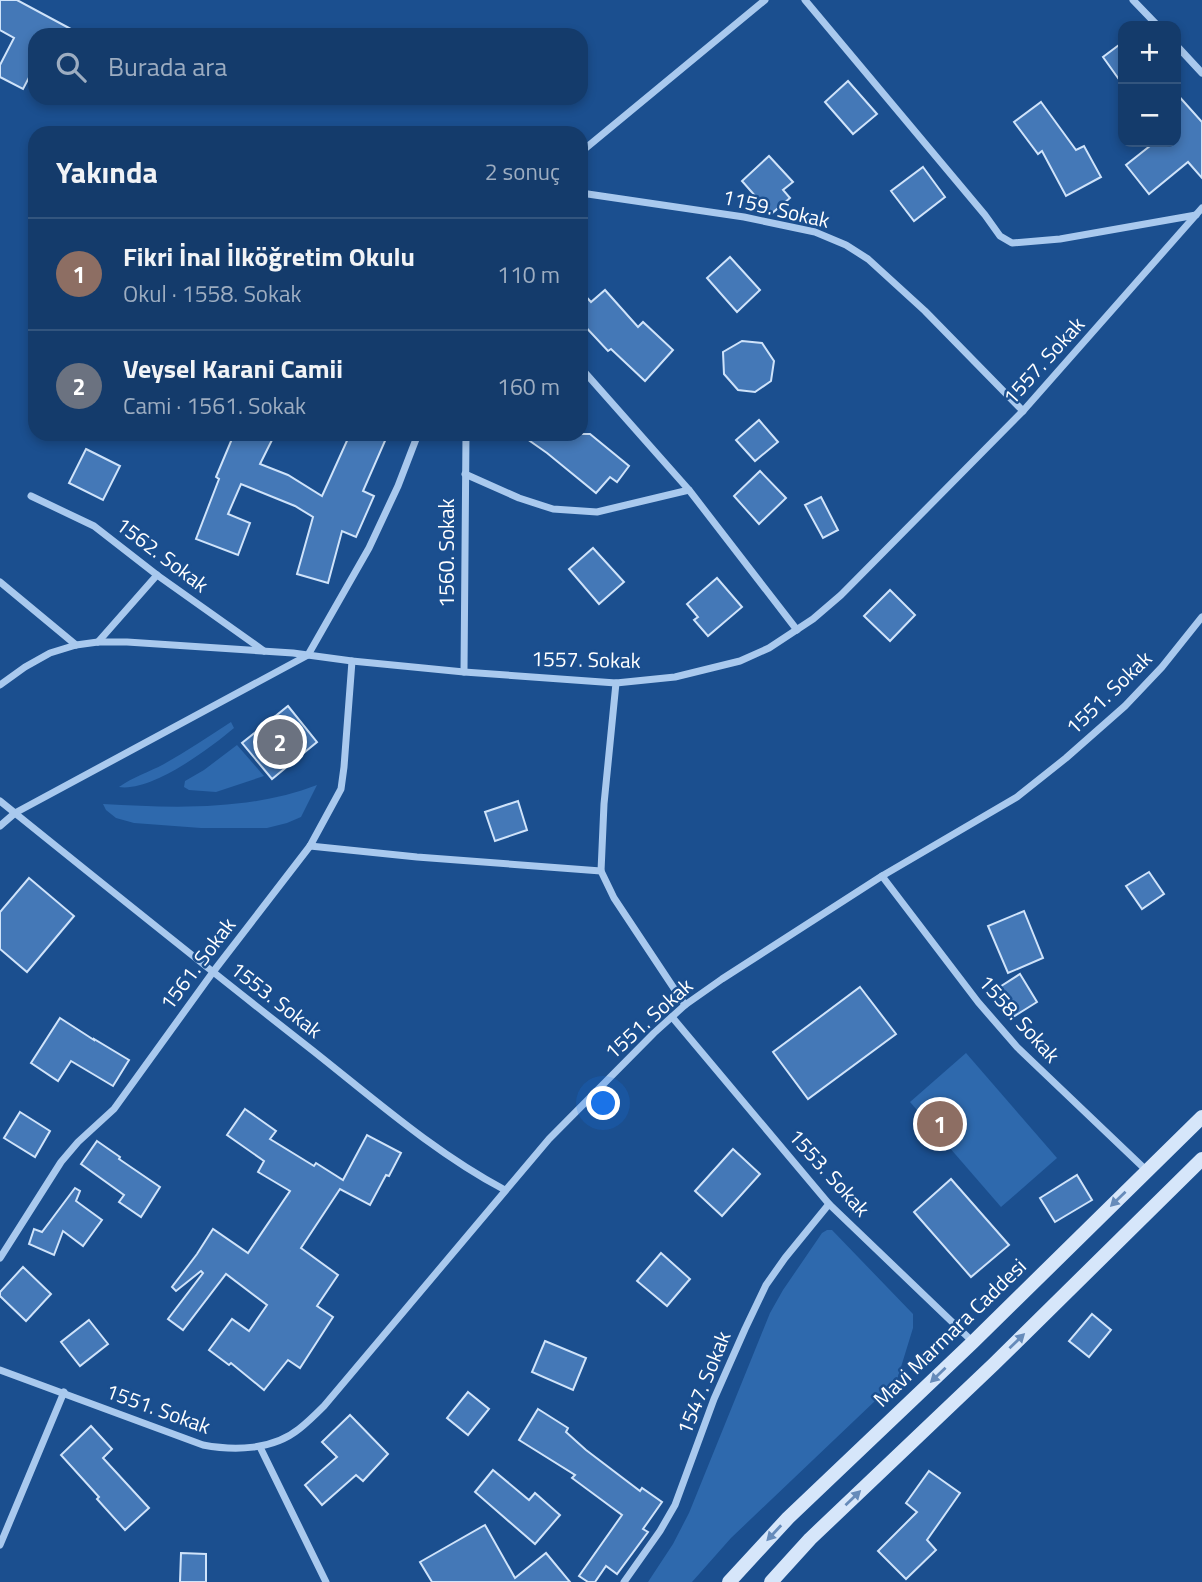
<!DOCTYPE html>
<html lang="tr">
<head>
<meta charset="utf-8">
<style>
	:root { --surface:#143b6b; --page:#214673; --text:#f1f3f6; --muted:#9dadc1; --line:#33557e; --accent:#8c9099 }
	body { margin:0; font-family:"Titillium Web",sans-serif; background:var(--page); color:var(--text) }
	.controls { position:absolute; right:21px; top:21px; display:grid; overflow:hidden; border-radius:14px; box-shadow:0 4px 10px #0003 }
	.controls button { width:63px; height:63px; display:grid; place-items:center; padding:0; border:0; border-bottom:2px solid var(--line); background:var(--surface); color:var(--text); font:35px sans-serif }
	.you { position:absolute; left:604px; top:1104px; width:24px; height:24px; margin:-18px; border:5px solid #fff; border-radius:50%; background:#1a73e8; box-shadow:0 0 0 10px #1a73e833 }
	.badge { display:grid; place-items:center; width:46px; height:46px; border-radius:50%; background:var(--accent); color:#fff; font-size:23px; font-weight:700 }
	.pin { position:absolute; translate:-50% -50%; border:4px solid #fff; box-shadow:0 2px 7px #0006 }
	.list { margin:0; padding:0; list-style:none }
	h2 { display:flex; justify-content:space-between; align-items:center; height:91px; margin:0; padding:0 28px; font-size:30px }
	h2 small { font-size:23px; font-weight:400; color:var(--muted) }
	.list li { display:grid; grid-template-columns:46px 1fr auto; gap:21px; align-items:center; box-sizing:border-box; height:112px; padding:0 28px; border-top:2px solid var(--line) }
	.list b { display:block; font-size:26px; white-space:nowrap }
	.list p { margin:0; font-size:23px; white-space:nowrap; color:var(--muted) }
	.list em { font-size:23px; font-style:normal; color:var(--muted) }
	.icon { flex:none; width:38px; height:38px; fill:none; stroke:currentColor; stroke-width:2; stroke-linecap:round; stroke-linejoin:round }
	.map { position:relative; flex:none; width:1202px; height:1582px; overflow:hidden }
	.search { position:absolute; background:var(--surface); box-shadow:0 4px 10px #0003; left:28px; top:28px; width:560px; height:77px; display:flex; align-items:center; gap:18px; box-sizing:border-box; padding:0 24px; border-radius:21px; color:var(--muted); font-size:26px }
	.panel { position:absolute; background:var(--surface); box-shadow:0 4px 10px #0003; left:28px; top:126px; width:560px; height:315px; border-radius:21px }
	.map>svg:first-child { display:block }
</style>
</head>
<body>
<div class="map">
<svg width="1202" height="1582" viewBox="0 0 1202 1582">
	<rect width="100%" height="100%" fill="#1b4f8f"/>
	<g fill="#2e69ad">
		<path d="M 231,722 L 234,728 C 209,749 152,792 119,787 C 133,777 149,772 164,764 C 187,751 209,736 231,722 Z"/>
		<polygon points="237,745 264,776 216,792 189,790 184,787 185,781 204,770"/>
		<path d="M 317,785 L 301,817 L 287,823 L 267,828 L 201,828 L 134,823 L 116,818 L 106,810 L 103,804 C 175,808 249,811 317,785 Z"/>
		<polygon points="966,1053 1057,1158 1001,1207 910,1102"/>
		<polygon points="827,1230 832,1230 913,1314 913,1328 897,1380 731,1538 692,1582 648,1582 673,1544 689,1513 770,1313 783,1290 822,1233"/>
	</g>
	<g fill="#4478b7" stroke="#cfe3fa" stroke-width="2">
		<polygon points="0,0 17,0 82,35 35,35 35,66 23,89 0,77 0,65 14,38 0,30"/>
		<polygon points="1123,42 1123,85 1103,57"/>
		<polygon points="848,81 877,114 853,134 825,102"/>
		<polygon points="1176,93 1202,122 1202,178 1188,162 1149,194 1126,165 1155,142 1176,142"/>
		<polygon points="1041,102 1076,150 1084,146 1101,177 1066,196 1042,151 1038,154 1014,122"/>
		<polygon points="769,156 793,182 783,190 790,198 771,214 742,181"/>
		<polygon points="923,167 945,197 914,221 891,191"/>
		<polygon points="730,257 760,290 737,312 707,278"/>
		<polygon points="605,290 638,327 643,322 673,350 645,381 611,349 608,351 581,322 581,291 591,302"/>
		<polygon points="742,341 762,343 774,361 771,381 755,392 738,390 724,374 723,352"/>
		<polygon points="759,420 778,442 755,461 736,440"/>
		<polygon points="234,434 275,434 260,464 288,475 322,496 350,434 388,434 363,491 374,496 356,537 342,531 328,583 297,574 313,517 295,506 241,484 228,514 250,523 238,555 196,539 219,479 216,477"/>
		<polygon points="520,434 590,434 629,466 617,482 610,477 596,493 547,453"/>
		<polygon points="86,449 120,466 103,500 69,483"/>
		<polygon points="760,471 786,498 759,524 734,496"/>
		<polygon points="821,497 838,530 823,538 805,505"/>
		<polygon points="593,548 624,582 599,604 569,569"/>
		<polygon points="717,578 742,607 708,636 694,620 698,617 687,604"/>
		<polygon points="890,590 915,615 890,641 864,616"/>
		<polygon points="288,706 317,742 272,779 242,743"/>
		<polygon points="518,801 527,830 495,841 485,812"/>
		<polygon points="1149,872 1164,894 1142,909 1126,886"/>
		<polygon points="29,878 74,916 27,972 0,949 0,912"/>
		<polygon points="1024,911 1043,958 1008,973 988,926"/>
		<polygon points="1020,974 1037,1002 1013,1017 995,990"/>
		<polygon points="860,987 896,1034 808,1099 773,1052"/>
		<polygon points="60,1018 94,1040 94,1039 129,1060 113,1086 71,1061 58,1081 31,1063"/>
		<polygon points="245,1109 276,1131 270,1139 314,1166 316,1163 343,1180 367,1135 401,1153 389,1176 386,1175 370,1205 340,1189 301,1248 338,1275 317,1306 333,1317 300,1368 288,1360 264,1390 231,1363 229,1365 209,1350 232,1319 249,1331 267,1305 226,1274 183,1330 168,1319 203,1273 201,1271 176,1291 172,1287 197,1254 213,1229 248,1253 290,1191 258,1172 264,1161 227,1135"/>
		<polygon points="20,1112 50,1131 35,1157 4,1138"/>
		<polygon points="97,1141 120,1157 119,1159 160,1187 141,1217 119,1202 124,1195 81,1164"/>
		<polygon points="733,1149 760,1174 722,1216 695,1191"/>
		<polygon points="1077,1175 1092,1200 1055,1222 1040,1198"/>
		<polygon points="951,1179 1009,1245 971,1277 914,1212"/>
		<polygon points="75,1188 80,1191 76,1201 102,1220 83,1246 63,1231 54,1255 29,1244 34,1229 42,1232"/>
		<polygon points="661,1253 690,1279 667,1306 637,1281"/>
		<polygon points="23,1267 51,1294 26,1321 0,1296 0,1292"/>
		<polygon points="1092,1314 1111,1330 1089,1357 1069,1341"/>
		<polygon points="89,1320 108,1344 80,1366 61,1342"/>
		<polygon points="545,1341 586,1358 573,1390 532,1372"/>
		<polygon points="468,1392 489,1409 468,1435 447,1418"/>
		<polygon points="538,1409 568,1428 566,1432 586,1450 640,1491 642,1488 662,1502 643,1529 648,1532 617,1574 606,1566 595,1582 588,1582 579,1576 622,1515 572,1478 575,1475 519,1440"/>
		<polygon points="350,1415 388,1454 363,1481 356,1475 322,1505 305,1485 337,1457 322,1442"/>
		<polygon points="91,1426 112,1449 103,1458 149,1508 125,1530 97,1499 99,1497 61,1455"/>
		<polygon points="493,1470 529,1500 535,1493 560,1515 535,1544 475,1492"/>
		<polygon points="929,1471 960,1493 927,1540 936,1550 906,1579 878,1551 917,1512 906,1503"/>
		<polygon points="485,1525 515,1578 546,1553 570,1582 432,1582 420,1562"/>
		<polygon points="181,1553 206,1554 206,1582 180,1582"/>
	</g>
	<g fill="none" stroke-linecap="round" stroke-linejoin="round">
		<g stroke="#a9c9ee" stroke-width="7">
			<polyline points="805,0 985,215 1000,236 1012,243 1060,239 1196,215"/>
			<polyline points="1133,0 1158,26"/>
			<polyline points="1176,45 1202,73"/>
			<polyline points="581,152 765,0"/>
			<polyline points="581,193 744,217 815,232 846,245 868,259 925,311 1023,411"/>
			<polyline points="581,368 689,490 797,630"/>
			<polyline points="465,474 519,498 553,509 597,512 689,490"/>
			<polyline points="31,496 94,526 157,575 264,651"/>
			<polyline points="0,582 76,645"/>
			<polyline points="98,642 157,575"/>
			<polyline points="464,672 466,434"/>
			<polyline points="616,683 604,804 601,871 614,898 685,1005"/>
			<polyline points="0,685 25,667 50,653 76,645 98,642 127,642 293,653 352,661 464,672 616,683 675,677 740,661 769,648 813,619 841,595 1023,411 1202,208"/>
			<path d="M 0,801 C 103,884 207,968 312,1050 C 374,1099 435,1153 505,1190"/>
			<polyline points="0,826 15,813 308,655 369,548 398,486 418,434"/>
			<polyline points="310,846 417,857 601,871"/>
			<polyline points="882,876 978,1002 1017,1047 1147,1171"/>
			<polyline points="672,1017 829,1204 973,1342"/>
			<polyline points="0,1258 61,1162 78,1142 114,1109 213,972 310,846 341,789 344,767 352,661"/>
			<path d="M 0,1370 L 203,1445 C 235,1451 273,1450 299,1429 C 308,1422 316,1414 324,1406 L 549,1139 L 654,1033 L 685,1005 L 722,979 L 882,876 L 1017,797 L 1066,758 L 1125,706 L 1162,667 L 1202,617"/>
			<polyline points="260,1447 326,1582"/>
			<polyline points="0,1545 64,1392"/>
			<polyline points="624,1582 660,1531 675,1505 714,1399 745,1329 766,1285 785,1258 829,1204"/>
		</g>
		<g stroke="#d6e6fa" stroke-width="14">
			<polyline points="729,1582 788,1518 973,1342 1202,1117"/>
			<polyline points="771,1582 810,1539 994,1364 1202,1159"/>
		</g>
	</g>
	<defs><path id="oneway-solid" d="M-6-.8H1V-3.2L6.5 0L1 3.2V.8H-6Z" transform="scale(1.75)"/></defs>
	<g fill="#668bba">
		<use href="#oneway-solid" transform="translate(1118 1199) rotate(136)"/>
		<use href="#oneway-solid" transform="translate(1017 1341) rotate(-44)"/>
		<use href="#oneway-solid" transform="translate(938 1375) rotate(136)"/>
		<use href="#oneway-solid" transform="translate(853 1498) rotate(-44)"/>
		<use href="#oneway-solid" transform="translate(774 1533) rotate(133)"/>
	</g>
	<g text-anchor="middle" stroke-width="5" stroke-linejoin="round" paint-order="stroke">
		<g font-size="21" fill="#fff" stroke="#1b4f8f">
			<text transform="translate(776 209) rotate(13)" y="7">1159. Sokak</text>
			<text transform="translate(1044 361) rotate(-48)" y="7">1557. Sokak</text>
			<text transform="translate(447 553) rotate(-90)" y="7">1560. Sokak</text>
			<text transform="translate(162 555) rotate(37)" y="7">1562. Sokak</text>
			<text transform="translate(586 660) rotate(1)" y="7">1557. Sokak</text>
			<text transform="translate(1109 693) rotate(-44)" y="7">1551. Sokak</text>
			<text transform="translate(198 964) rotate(-53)" y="7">1561. Sokak</text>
			<text transform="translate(276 1000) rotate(38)" y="7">1553. Sokak</text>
			<text transform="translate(649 1019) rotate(-42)" y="7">1551. Sokak</text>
			<text transform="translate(1019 1019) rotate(48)" y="7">1558. Sokak</text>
			<text transform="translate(829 1173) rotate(48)" y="7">1553. Sokak</text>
			<text transform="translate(950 1333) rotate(-44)" y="7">Mavi Marmara Caddesi</text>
			<text transform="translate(704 1383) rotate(-68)" y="7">1547. Sokak</text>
			<text transform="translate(158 1409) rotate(20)" y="7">1551. Sokak</text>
		</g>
	</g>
</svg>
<div class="controls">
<button>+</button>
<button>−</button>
</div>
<div class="you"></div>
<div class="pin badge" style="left:940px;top:1124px;background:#8d6e63">1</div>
<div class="pin badge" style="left:280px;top:742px;background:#6b7280">2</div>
<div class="search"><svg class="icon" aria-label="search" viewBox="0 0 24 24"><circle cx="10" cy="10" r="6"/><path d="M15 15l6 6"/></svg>Burada ara</div>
<section class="panel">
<h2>Yakında<small>2 sonuç</small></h2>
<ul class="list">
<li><span class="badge" style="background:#8d6e63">1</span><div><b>Fikri İnal İlköğretim Okulu</b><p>Okul · 1558. Sokak</p></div><em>110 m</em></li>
<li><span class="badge" style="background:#6b7280">2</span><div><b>Veysel Karani Camii</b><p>Cami · 1561. Sokak</p></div><em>160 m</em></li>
</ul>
</section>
</div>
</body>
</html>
